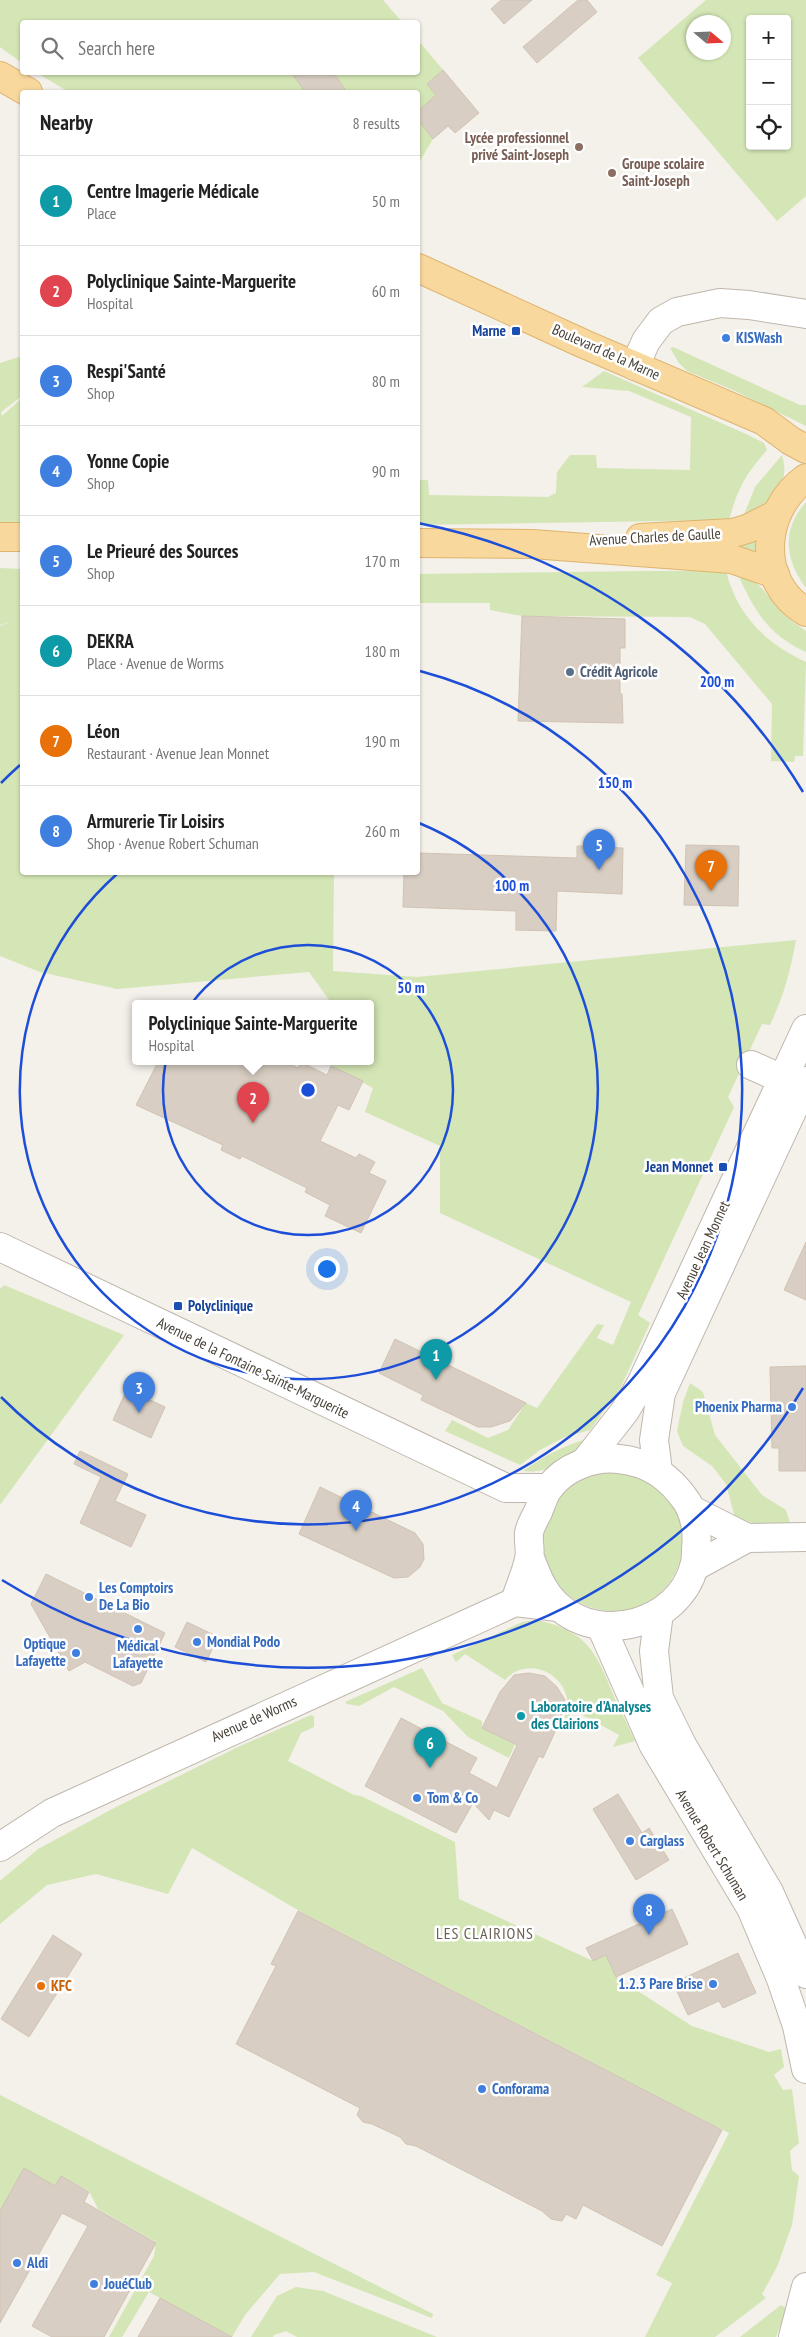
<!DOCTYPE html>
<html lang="en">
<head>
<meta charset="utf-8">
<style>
	:root { --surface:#fff; --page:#f6f6f6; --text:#222; --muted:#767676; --line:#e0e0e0; --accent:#1a73e8 }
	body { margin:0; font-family:"PT Sans Narrow",sans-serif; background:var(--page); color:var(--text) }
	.controls { position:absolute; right:15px; top:15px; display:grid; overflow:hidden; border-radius:5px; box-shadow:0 1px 4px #0004 }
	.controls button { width:45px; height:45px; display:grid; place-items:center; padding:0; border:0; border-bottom:1px solid var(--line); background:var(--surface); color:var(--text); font:25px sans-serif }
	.compass { position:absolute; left:686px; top:15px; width:45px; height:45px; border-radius:50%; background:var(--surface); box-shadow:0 1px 4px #0004; rotate:109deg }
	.you { position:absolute; left:326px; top:1268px; width:18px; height:18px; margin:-12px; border:4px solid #fff; border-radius:50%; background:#1a73e8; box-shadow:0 0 0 8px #1a73e833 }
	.badge { display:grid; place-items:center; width:32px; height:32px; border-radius:50%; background:var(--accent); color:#fff; font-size:16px; font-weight:700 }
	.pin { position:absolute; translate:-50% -41px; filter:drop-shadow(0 1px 2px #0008) }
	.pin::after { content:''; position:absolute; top:26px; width:18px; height:15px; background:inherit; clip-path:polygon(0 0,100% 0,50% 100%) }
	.popup { position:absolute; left:132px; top:1000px; width:242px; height:65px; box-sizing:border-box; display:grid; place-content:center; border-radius:5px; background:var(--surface); filter:drop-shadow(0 1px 4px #0005); font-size:16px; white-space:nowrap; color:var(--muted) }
	.popup b { font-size:19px; color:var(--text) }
	.popup::after { content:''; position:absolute; left:50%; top:100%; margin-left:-10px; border:10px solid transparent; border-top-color:var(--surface) }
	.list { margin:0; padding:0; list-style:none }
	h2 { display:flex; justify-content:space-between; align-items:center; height:65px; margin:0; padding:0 20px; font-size:21px }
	h2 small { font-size:16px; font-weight:400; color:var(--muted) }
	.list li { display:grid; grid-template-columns:32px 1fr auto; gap:15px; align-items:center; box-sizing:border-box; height:90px; padding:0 20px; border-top:1px solid var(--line) }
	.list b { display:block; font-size:19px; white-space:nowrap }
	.list p { margin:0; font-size:16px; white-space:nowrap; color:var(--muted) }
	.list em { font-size:16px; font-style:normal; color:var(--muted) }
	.icon { flex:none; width:28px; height:28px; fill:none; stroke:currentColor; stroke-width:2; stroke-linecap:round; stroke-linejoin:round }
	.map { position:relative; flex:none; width:806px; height:2337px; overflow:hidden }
	.search { position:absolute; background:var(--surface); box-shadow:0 1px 4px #0004; left:20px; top:20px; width:400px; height:55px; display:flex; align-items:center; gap:12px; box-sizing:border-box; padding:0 18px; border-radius:5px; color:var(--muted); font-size:19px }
	.panel { position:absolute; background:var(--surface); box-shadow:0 1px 4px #0004; left:20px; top:90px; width:400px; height:785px; border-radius:5px }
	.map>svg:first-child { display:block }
</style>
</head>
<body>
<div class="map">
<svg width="806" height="2337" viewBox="0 0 806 2337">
	<rect width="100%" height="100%" fill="#f4f0ea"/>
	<g fill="#d4e6b5" fill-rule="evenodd">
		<polygon points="0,0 383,0 402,22 22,22 22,63 0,47"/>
		<path d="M 706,0 L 806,0 L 806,196 L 777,221 L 638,58 ZM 750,19 L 787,19 L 787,146 L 750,146 ZM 694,22 L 724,22 L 724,52 L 694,52 Z"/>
		<polygon points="418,40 443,70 427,84 436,95 418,111 418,92 69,92 37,73 418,72"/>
		<polygon points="418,120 433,139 418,164"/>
		<polygon points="673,347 800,405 806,405 806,426 735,391 687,371 679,363 670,348"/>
		<polygon points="22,356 22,396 1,412 2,416 22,398 22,523 0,523 0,363"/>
		<path d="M 604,371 L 746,434 L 764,443 L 767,450 C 745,475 738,488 729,520 L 418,525 L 418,480 L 428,480 L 429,495 L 548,497 L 556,493 L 557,472 L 570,455 L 596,455 L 597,468 L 690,470 L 691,417 L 629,391 L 582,387 Z"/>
		<path d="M 782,455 C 792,489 768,505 742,520 L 755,487 Z"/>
		<path d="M 806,502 L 806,588 C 785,560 781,530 806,502 Z"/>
		<polygon points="756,533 755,553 733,547"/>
		<path d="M 0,568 L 22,569 L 22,872 L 334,873 L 333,971 L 417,977 L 796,940 C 790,973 784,995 770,1025 L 762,1024 L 728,1097 L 734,1107 L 638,1315 L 650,1323 L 620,1389 L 590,1430 L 565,1437 L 540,1450 L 520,1465 L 445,1431 L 452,1420 L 488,1438 L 508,1430 L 526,1403 L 537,1408 L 597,1324 L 604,1325 L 597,1338 L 613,1345 L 631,1302 L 440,1213 L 440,1146 L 365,1112 L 373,1088 L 326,1063 L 370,1062 L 370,1004 L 332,1004 L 309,972 L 117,989 L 40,972 L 0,956 L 0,626 L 10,622 L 0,625 Z"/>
		<path d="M 647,571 L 726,571 C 737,615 765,643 806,662 L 803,756 L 795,756 L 794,762 L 771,761 L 772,704 L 705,624 L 690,617 L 522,616 L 490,610 L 490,603 L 418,603 L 418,574 Z"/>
		<path d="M 737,572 C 758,578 767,596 781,611 C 787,619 798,625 806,631 L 806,652 C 768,635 753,609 737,572 Z"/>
		<polygon points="4,1285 124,1335 0,1505 0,1289"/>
		<polygon points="690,1383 703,1392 715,1435 762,1495 786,1510 790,1523 753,1523 735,1518 726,1484 712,1466 683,1446 677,1431 683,1402"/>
		<path d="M 594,1437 C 574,1454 551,1475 523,1471 C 545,1455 567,1444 594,1437 Z"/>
		<circle cx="613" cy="1541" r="70"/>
		<path d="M 536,1620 C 591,1631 597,1656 617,1703 C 623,1716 629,1728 635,1741 L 613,1747 L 619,1735 L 573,1710 L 566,1722 L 564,1722 C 565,1715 568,1705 567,1698 C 561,1670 525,1657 505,1680 L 465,1654 L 456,1662 L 452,1655 L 522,1622 Z"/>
		<polygon points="422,1668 442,1703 482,1721 482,1728 515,1744 509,1758 468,1737 443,1711 394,1687 359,1706 347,1704 345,1702"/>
		<polygon points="311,1715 314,1716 314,1727 301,1733 288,1761 354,1795 361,1796 455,1842 459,1899 593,1961 606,1955 616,1977 692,2026 769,2052 781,2049 784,2067 774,2075 783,2090 792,2089 799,2143 790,2151 792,2170 799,2176 792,2225 777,2267 762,2294 766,2298 715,2337 645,2337 672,2283 656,2275 729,2133 303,1913 192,1848 168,1894 96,1874 47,1885 0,1924 0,1881 38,1849 116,1807 238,1747"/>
		<polygon points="0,2095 380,2287 433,2314 432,2318 314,2272 280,2274 245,2315 232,2337 149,2292 122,2337 109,2337 154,2256 156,2242 98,2209 89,2191 61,2176 55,2186 24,2168 0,2211"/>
		<polygon points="296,2287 323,2291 437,2337 297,2337 286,2331 274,2335 273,2337 251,2337 277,2296"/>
		<polygon points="781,2305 787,2309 776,2337 740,2337"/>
	</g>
	<g fill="#d8cec3" stroke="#d0c3b3">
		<polygon points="501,0 532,0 504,24 491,9"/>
		<polygon points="578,0 587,0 597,12 537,63 523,47"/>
		<polygon points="443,70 479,113 455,133 448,126 433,139 418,120 418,111 436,95 427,84"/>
		<polygon points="291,72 333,72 347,92 305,92"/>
		<polygon points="522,616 625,619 625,648 620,648 620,694 622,694 623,723 518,721"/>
		<polygon points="686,845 739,846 738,906 684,905"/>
		<polygon points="577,846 623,848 622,894 557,891 556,931 516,930 516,911 403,907 404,872 418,872 418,853 577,858"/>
		<polygon points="158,1062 285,1062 298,1068 301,1062 327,1075 331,1066 363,1081 349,1110 338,1105 320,1141 356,1158 359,1154 375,1162 369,1173 386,1181 361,1233 325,1216 330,1205 305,1192 307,1188 242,1156 240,1159 221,1150 223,1145 136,1105"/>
		<polygon points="806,1242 806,1300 784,1290"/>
		<polygon points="395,1339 526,1403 510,1421 491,1427 478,1427 421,1400 423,1395 379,1373"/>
		<polygon points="806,1366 806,1471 779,1471 779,1448 772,1448 770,1367"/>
		<polygon points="127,1389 165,1407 151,1438 113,1420"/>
		<polygon points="80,1451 128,1474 115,1501 146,1515 131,1547 80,1523 101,1477 74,1464"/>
		<polygon points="320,1487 415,1533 423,1544 424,1559 420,1567 408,1577 394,1578 299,1534"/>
		<polygon points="46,1574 165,1633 141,1683 133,1686 85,1662 69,1671 31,1604"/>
		<polygon points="187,1622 218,1637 206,1662 175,1647"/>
		<polygon points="529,1673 545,1676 557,1687 565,1700 560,1721 543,1758 539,1756 509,1817 494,1810 489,1820 473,1803 456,1833 365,1786 401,1718 477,1758 469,1773 497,1788 517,1745 482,1728 500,1692 514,1675"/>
		<polygon points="618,1794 642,1833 649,1828 669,1860 636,1880 593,1809"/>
		<polygon points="672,1909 688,1944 616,1977 606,1955 593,1961 586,1948"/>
		<polygon points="298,1911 722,2130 662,2246 583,2205 576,2219 566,2214 562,2221 551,2219 542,2211 416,2146 406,2144 400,2137 372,2124 363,2122 357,2115 360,2108 236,2044 276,1966 271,1964"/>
		<polygon points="53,1935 82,1954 29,2037 1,2019"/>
		<polygon points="738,1953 756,1993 723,2008 719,2001 688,2015 673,1983"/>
		<polygon points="24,2168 55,2186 61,2176 89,2192 84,2202 156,2243 104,2337 52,2337 32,2326 88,2226 62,2213 0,2323 0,2211"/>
		<polygon points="160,2298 232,2337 138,2337"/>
	</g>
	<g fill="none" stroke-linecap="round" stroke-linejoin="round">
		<g stroke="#bfb7ad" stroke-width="30">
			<g id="minor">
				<polyline points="635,366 646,341 661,321 677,312 720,303 749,305 806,314"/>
				<polyline points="751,1065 800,1087"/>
				<polyline points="0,1247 506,1488 548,1488"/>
				<polyline points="585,1462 625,1411 641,1384 806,1029"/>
				<polyline points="658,1471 654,1440 661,1393 806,1081"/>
				<polyline points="692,1510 747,1538 806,1537"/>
				<polyline points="694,1567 747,1538"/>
				<path d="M 515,1602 C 519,1588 526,1574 529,1559 C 531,1551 528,1542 529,1533 C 530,1526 535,1518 538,1512 C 541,1505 544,1494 549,1488 C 564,1467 594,1456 619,1459 C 649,1462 670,1477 687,1502 C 695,1515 698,1533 696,1549 C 696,1555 696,1561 694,1567 C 678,1624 601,1645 558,1606 C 543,1593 537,1576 530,1558"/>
				<polyline points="659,1613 654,1651 659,1698 682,1745 769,1892 806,1974"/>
				<polyline points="601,1626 653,1744 751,1908 781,1979 797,2026 806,2069"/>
				<polyline points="0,1847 52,1813 515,1602 558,1607"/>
				<polyline points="793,2337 806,2287"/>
			</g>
		</g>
		<g stroke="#deb46e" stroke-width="30">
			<g id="major">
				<polyline points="0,76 28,92"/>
				<polyline points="418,268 584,344 764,421 791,441 806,449"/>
				<path d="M 806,478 C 761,510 755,582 806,612"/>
				<polyline points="0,537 22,537"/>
				<polyline points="640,538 733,533 747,529 775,515"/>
				<polyline points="418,543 532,544 732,559 775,574"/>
			</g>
		</g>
		<use href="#minor" stroke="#fff" stroke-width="28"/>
		<use href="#major" stroke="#f9d89e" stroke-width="28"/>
	</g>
	<g fill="none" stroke="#1d4ed8" stroke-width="2.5">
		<circle cx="308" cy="1090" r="145"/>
		<path d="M419 823A289 289 0 1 1 117 874"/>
		<path d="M1 783A434 434 0 0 1 20 765M420 671A434 434 0 1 1 1 1397"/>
		<path d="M803 1388A578 578 0 0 1 2 1580M418 523A578 578 0 0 1 803 792"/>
	</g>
	<g fill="#8d6e63" stroke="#fff" stroke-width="2">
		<circle cx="579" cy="147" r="5"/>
		<circle cx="612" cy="173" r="5"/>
	</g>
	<g fill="#1a4fb4" stroke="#fff" stroke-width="2">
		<rect x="511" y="326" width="10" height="10" rx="2.5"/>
		<rect x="718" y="1162" width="10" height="10" rx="2.5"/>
		<rect x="173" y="1301" width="10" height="10" rx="2.5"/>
	</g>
	<g fill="#3f7fe0" stroke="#fff" stroke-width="2">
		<circle cx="726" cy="338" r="5"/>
		<circle cx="792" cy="1407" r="5"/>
		<circle cx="89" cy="1597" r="5"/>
		<circle cx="138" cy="1629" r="5"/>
		<circle cx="197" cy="1642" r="5"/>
		<circle cx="76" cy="1653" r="5"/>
		<circle cx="417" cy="1798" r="5"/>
		<circle cx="630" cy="1841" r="5"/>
		<circle cx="713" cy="1984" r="5"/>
		<circle cx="482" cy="2089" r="5"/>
		<circle cx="17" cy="2263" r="5"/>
		<circle cx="94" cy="2284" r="5"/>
	</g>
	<circle fill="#5c6f8a" stroke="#fff" stroke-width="2" cx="570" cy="672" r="5"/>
	<circle fill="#0f9aa8" stroke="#fff" stroke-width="2" cx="521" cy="1716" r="5"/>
	<circle fill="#e8710a" stroke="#fff" stroke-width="2" cx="41" cy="1986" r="5"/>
	<g text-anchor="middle" stroke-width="5" stroke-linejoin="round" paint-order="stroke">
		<g font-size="15" font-weight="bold" fill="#785e54" stroke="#fff" text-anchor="end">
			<text x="569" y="143">Lycée professionnel<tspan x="569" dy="17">privé Saint-Joseph</tspan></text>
			<text x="622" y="169" text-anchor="start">Groupe scolaire<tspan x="622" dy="17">Saint-Joseph</tspan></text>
		</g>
		<g font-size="15" font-weight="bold" fill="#164399" stroke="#fff" text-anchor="end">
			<text x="506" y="336">Marne</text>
			<text x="713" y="1172">Jean Monnet</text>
			<text x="188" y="1311" text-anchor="start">Polyclinique</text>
		</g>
		<g font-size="15" font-weight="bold" fill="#366cbe" stroke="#fff" text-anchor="start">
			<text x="736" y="343">KISWash</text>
			<text x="782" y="1412" text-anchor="end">Phoenix Pharma</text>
			<text x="99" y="1593">Les Comptoirs<tspan x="99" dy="17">De La Bio</tspan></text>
			<text x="207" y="1647">Mondial Podo</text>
			<text x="66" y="1649" text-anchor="end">Optique<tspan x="66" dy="17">Lafayette</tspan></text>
			<text x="138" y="1651" text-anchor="middle">Médical<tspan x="138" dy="17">Lafayette</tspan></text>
			<text x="427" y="1803">Tom &amp; Co</text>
			<text x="640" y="1846">Carglass</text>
			<text x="703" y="1989" text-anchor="end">1.2.3 Pare Brise</text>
			<text x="492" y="2094">Conforama</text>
			<text x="27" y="2268">Aldi</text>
			<text x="104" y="2289">JouéClub</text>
		</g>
		<g font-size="15" fill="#484138" stroke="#fff">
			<text transform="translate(606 352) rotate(24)" y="5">Boulevard de la Marne</text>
			<text transform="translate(655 537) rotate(-3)" y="5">Avenue Charles de Gaulle</text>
			<text transform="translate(703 1250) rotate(-65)" y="5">Avenue Jean Monnet</text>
			<text transform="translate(253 1368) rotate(26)" y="5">Avenue de la Fontaine Sainte-Marguerite</text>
			<text transform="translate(254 1719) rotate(-24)" y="5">Avenue de Worms</text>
			<text transform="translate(712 1845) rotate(59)" y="5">Avenue Robert Schuman</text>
		</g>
		<g font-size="15" font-weight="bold" fill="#4e5e75" stroke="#fff" text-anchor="start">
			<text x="580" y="677">Crédit Agricole</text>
		</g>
		<g font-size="15" font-weight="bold" fill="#0d838f" stroke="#fff" text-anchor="start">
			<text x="531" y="1712">Laboratoire d'Analyses<tspan x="531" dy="17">des Clairions</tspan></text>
		</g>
		<g font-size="15" font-weight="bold" fill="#c56008" stroke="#fff" text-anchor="start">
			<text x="51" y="1991">KFC</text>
		</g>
		<g font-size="16" letter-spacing="1" fill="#6a5e50" stroke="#fff">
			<text x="485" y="1939">LES CLAIRIONS</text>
		</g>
	</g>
	<circle cx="308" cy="1090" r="8" fill="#1d4ed8" stroke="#fff" stroke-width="2.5"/>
	<g font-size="15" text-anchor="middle" font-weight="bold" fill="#1d4ed8" stroke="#fff" stroke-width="5" stroke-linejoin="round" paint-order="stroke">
		<text x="717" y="687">200 m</text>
		<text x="615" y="788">150 m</text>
		<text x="512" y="891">100 m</text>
		<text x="411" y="993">50 m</text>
	</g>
</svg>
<div class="controls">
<button>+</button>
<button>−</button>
<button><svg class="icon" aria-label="locate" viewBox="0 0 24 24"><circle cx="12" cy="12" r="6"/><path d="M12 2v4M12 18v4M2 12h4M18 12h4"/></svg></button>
</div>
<svg class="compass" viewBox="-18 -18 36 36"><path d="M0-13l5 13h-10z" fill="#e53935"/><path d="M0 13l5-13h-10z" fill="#767676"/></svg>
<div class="you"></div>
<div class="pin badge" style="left:436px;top:1380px;background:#0f9aa8">1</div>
<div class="pin badge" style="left:253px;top:1123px;background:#e0444e">2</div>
<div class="popup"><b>Polyclinique Sainte-Marguerite</b>Hospital</div>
<div class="pin badge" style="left:139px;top:1413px;background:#3f7fe0">3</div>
<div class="pin badge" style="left:356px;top:1531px;background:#3f7fe0">4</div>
<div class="pin badge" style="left:599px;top:870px;background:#3f7fe0">5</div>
<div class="pin badge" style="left:430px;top:1768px;background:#0f9aa8">6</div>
<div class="pin badge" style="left:711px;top:891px;background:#e8710a">7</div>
<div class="pin badge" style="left:649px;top:1935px;background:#3f7fe0">8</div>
<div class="search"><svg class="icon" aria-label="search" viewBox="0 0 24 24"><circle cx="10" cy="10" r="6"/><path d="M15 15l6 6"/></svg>Search here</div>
<section class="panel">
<h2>Nearby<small>8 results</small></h2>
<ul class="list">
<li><span class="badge" style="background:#0f9aa8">1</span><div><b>Centre Imagerie Médicale</b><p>Place</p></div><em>50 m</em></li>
<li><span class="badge" style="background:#e0444e">2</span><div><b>Polyclinique Sainte-Marguerite</b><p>Hospital</p></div><em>60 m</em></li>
<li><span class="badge" style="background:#3f7fe0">3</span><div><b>Respi'Santé</b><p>Shop</p></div><em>80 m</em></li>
<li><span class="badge" style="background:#3f7fe0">4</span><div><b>Yonne Copie</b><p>Shop</p></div><em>90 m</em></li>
<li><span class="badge" style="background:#3f7fe0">5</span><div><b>Le Prieuré des Sources</b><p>Shop</p></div><em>170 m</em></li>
<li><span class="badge" style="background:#0f9aa8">6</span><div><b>DEKRA</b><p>Place · Avenue de Worms</p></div><em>180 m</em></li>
<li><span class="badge" style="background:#e8710a">7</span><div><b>Léon</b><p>Restaurant · Avenue Jean Monnet</p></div><em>190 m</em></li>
<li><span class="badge" style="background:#3f7fe0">8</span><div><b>Armurerie Tir Loisirs</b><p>Shop · Avenue Robert Schuman</p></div><em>260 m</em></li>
</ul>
</section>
</div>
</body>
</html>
